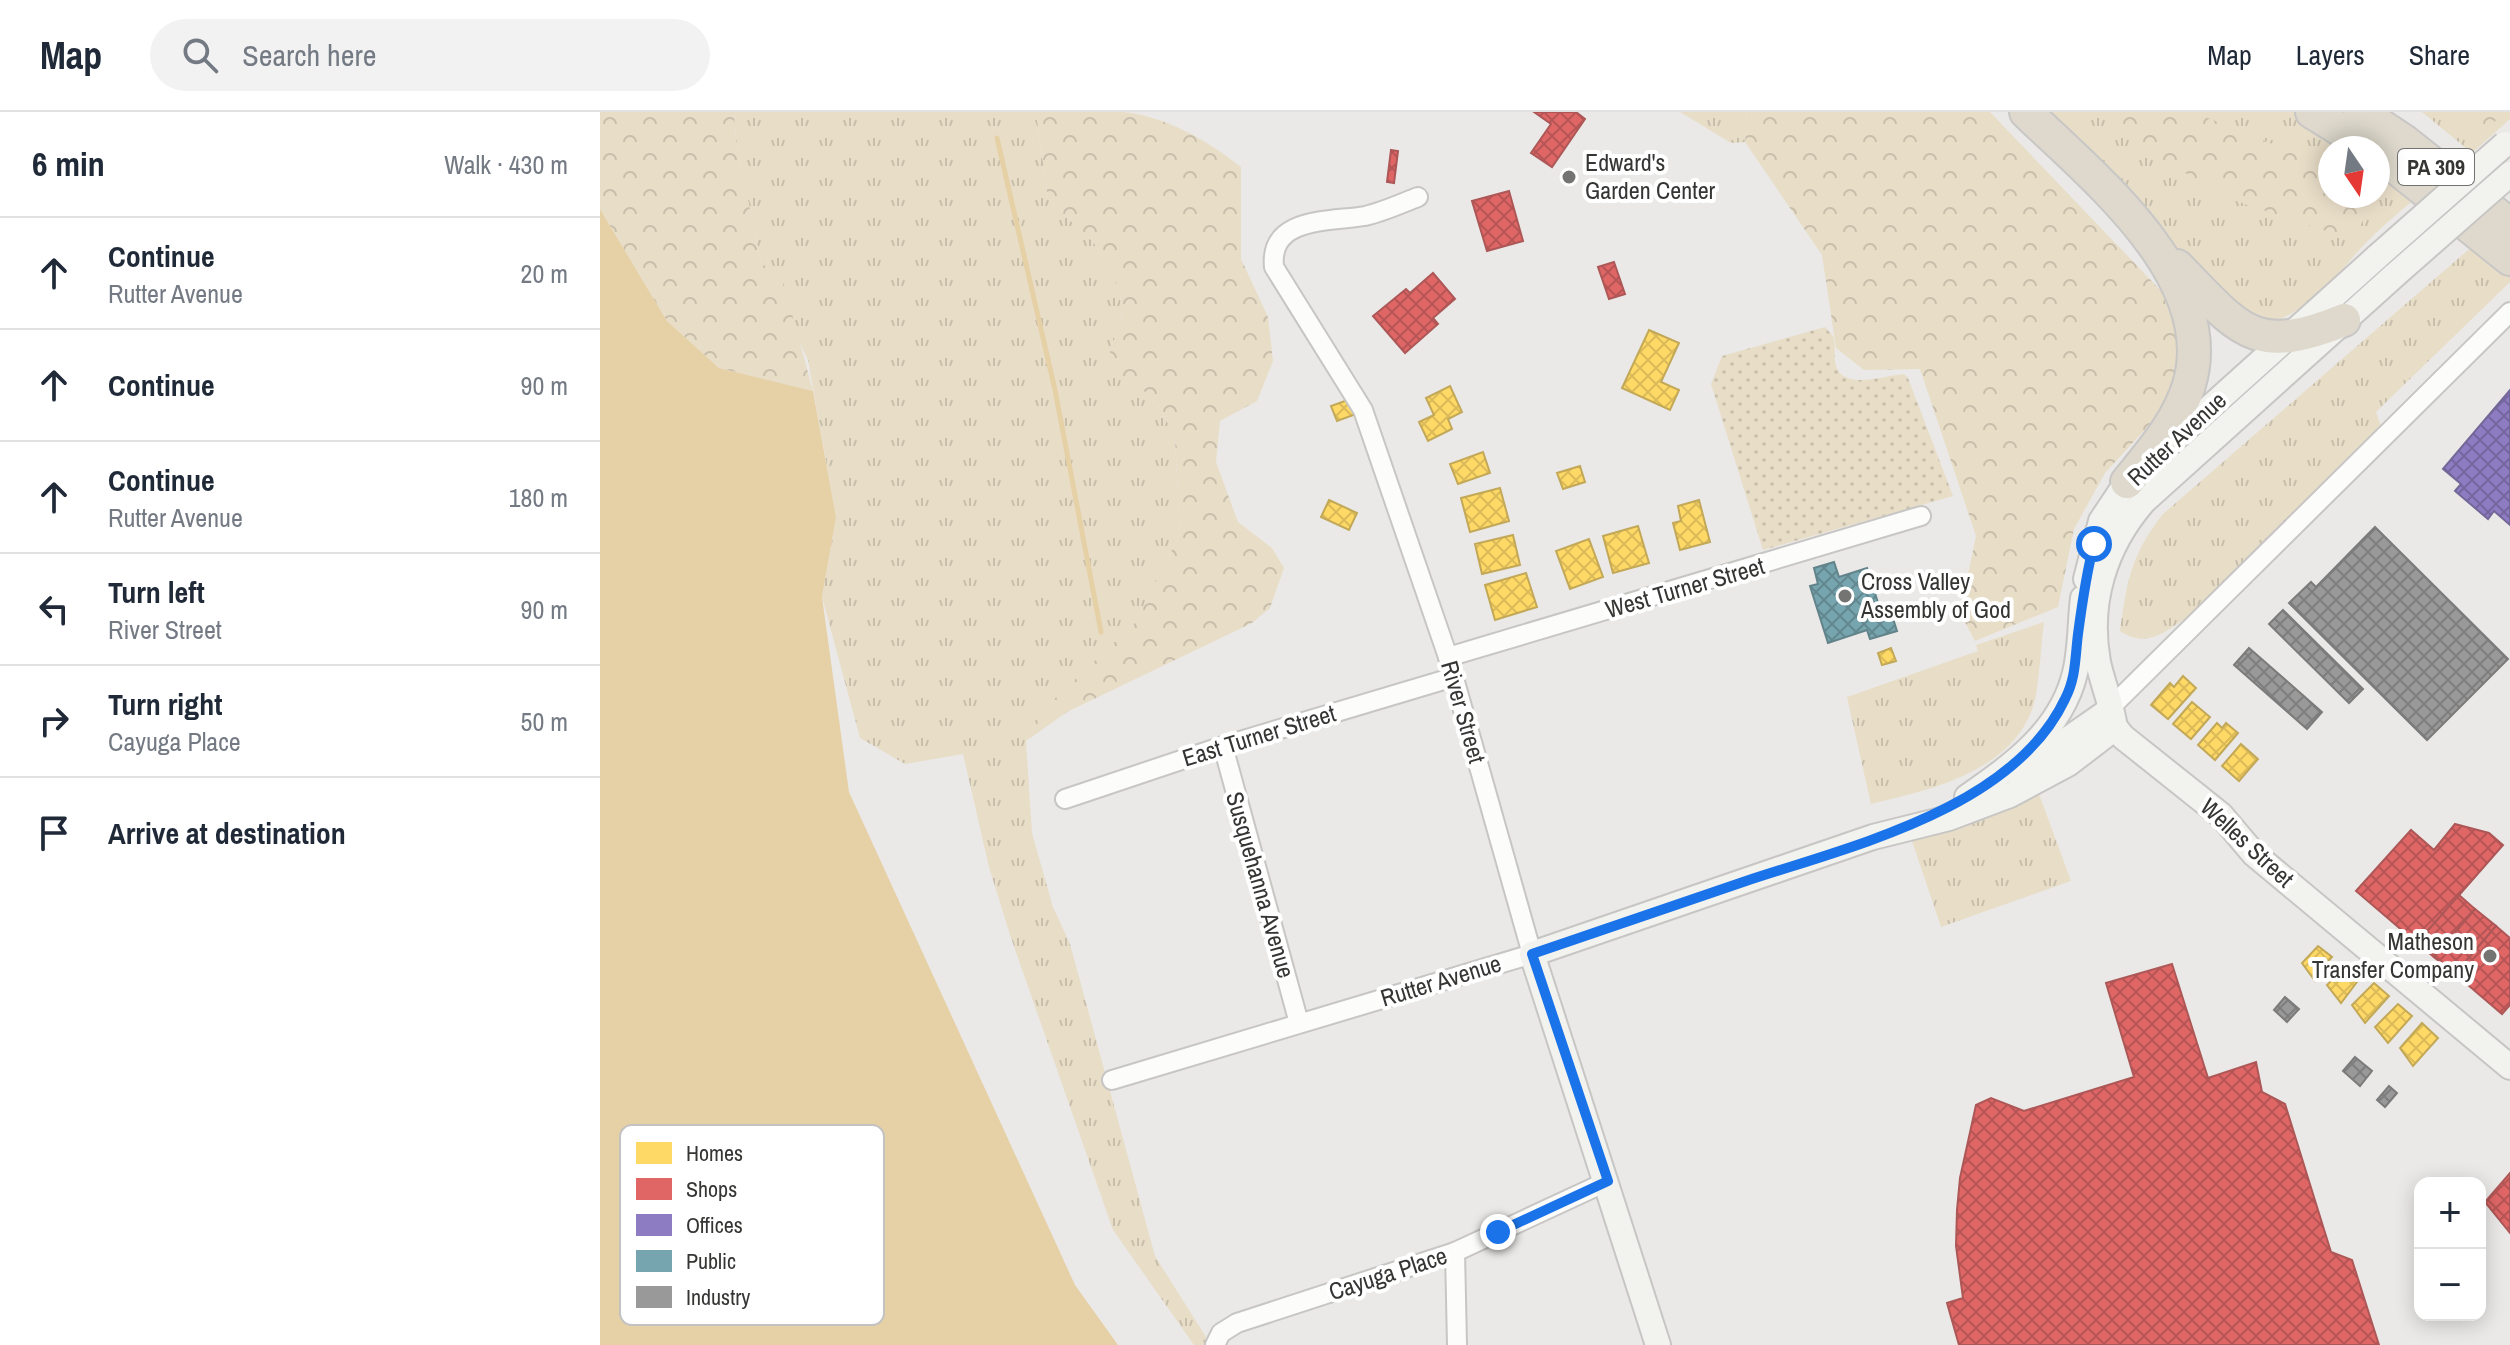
<!DOCTYPE html>
<html lang="en">
<head>
<meta charset="utf-8">
<style>
	:root { --surface:#fff; --page:#f2f2f3; --text:#1f2937; --muted:#747a83; --line:#e0e1e3 }
	body { margin:0; font-family:"Archivo Narrow",sans-serif; background:var(--page); color:var(--text) }
	.controls { position:absolute; right:24px; bottom:24px; display:grid; overflow:hidden; border-radius:16px; box-shadow:0 4px 20px #0003 }
	.controls button { width:72px; height:72px; display:grid; place-items:center; padding:0; border:0; border-bottom:2px solid var(--line); background:var(--surface); color:var(--text); font:40px sans-serif }
	.compass { position:absolute; left:1718px; top:24px; width:72px; height:72px; border-radius:50%; background:var(--surface); box-shadow:0 4px 20px #0003; rotate:167deg }
	.stop { position:absolute; width:24px; height:24px; margin:-18px; border:6px solid #1a73e8; border-radius:50%; background:#fff }
	.stop.end { background:#1a73e8; border-color:#fff; box-shadow:0 2px 8px #0008 }
	.list { margin:0; padding:0; list-style:none }
	h2 { display:flex; justify-content:space-between; align-items:center; height:104px; margin:0; padding:0 32px; font-size:34px }
	h2 small { font-size:26px; font-weight:400; color:var(--muted) }
	.list li { display:grid; grid-template-columns:52px 1fr auto; gap:24px; align-items:center; box-sizing:border-box; height:112px; padding:0 32px; border-top:2px solid var(--line) }
	.list b { display:block; font-size:30px; white-space:nowrap }
	.list p { margin:0; font-size:26px; white-space:nowrap; color:var(--muted) }
	.list em { font-size:26px; font-style:normal; color:var(--muted) }
	.icon { flex:none; width:44px; height:44px; fill:none; stroke:currentColor; stroke-width:2; stroke-linecap:round; stroke-linejoin:round }
	.map { position:relative; flex:none; width:1910px; height:1233px; overflow:hidden }
	header { display:flex; align-items:center; gap:48px; box-sizing:border-box; height:112px; padding:0 40px; background:var(--surface); border-bottom:2px solid var(--line) }
	header strong { font-size:38px }
	nav { display:flex; gap:44px; margin-inline-start:auto; font-size:28px }
	.search { width:560px; height:72px; background:var(--page); display:flex; align-items:center; gap:20px; box-sizing:border-box; padding:0 28px; border-radius:44px; color:var(--muted); font-size:30px }
	main { display:flex }
	aside { flex:1; background:var(--surface) }
	.map>svg:first-child { display:block }
</style>
</head>
<body>
<header>
<strong>Map</strong>
<div class="search"><svg class="icon" aria-label="search" viewBox="0 0 24 24"><circle cx="10" cy="10" r="6"/><path d="M15 15l6 6"/></svg>Search here</div>
<nav><a>Map</a><a>Layers</a><a>Share</a></nav>
</header>
<main>
<aside>
<h2>6 min<small>Walk · 430 m</small></h2>
<ul class="list">
<li><svg class="icon" aria-label="ahead" viewBox="0 0 24 24"><path d="M12 20V5M6 11l6-6 6 6"/></svg><div><b>Continue</b><p>Rutter Avenue</p></div><em>20 m</em></li>
<li><svg class="icon" aria-label="ahead" viewBox="0 0 24 24"><path d="M12 20V5M6 11l6-6 6 6"/></svg><div><b>Continue</b></div><em>90 m</em></li>
<li><svg class="icon" aria-label="ahead" viewBox="0 0 24 24"><path d="M12 20V5M6 11l6-6 6 6"/></svg><div><b>Continue</b><p>Rutter Avenue</p></div><em>180 m</em></li>
<li><svg class="icon" aria-label="left" viewBox="0 0 24 24"><path d="M17 20v-9H6M10 6l-5 5 5 5"/></svg><div><b>Turn left</b><p>River Street</p></div><em>90 m</em></li>
<li><svg class="icon" aria-label="right" viewBox="0 0 24 24"><path d="M7 20v-9h11M14 6l5 5-5 5"/></svg><div><b>Turn right</b><p>Cayuga Place</p></div><em>50 m</em></li>
<li><svg class="icon" aria-label="arrive" viewBox="0 0 24 24"><path d="M6 21V4h12l-3 4 3 4H6"/></svg><div><b>Arrive at destination</b></div></li>
</ul>
</aside>
<div class="map">
<svg width="1910" height="1233" viewBox="0 0 1910 1233">
	<defs>
		<pattern id="grass-tufts" width="24" height="20" patternUnits="userSpaceOnUse" patternTransform="scale(2)"><rect width="24" height="20" fill="#e8ddc7"/><path d="M3 7l-1-3M5 7V3M7 7l1-3M15 17l-1-3M17 17v-4M19 17l1-3" fill="none" stroke="#c8beac"/></pattern>
		<pattern id="forest-crowns" width="20" height="18" patternUnits="userSpaceOnUse" patternTransform="scale(2)"><rect width="20" height="18" fill="#e8ddc7"/><path d="M2 6a3 3 0 1 1 6 0M12 15a3 3 0 1 1 6 0" fill="none" stroke="#c8beac"/></pattern>
		<pattern id="park-dots" width="8" height="8" patternUnits="userSpaceOnUse" patternTransform="scale(2)"><rect width="8" height="8" fill="#e8ddc7"/><path d="M2 2h.1M6 6h.1" fill="none" stroke="#c8beac" stroke-width="1.8" stroke-linecap="round"/></pattern>
		<pattern id="homes-cross-hatch" width="8" height="8" patternUnits="userSpaceOnUse" patternTransform="scale(2)"><rect width="8" height="8" fill="#ffd966"/><path d="M0 0l8 8M0 8l8-8" fill="none" stroke="#dbbb59"/></pattern>
		<pattern id="shops-cross-hatch" width="8" height="8" patternUnits="userSpaceOnUse" patternTransform="scale(2)"><rect width="8" height="8" fill="#e06666"/><path d="M0 0l8 8M0 8l8-8" fill="none" stroke="#b65555"/></pattern>
		<pattern id="offices-cross-hatch" width="8" height="8" patternUnits="userSpaceOnUse" patternTransform="scale(2)"><rect width="8" height="8" fill="#8e7cc3"/><path d="M0 0l8 8M0 8l8-8" fill="none" stroke="#75669f"/></pattern>
		<pattern id="public-cross-hatch" width="8" height="8" patternUnits="userSpaceOnUse" patternTransform="scale(2)"><rect width="8" height="8" fill="#76a5af"/><path d="M0 0l8 8M0 8l8-8" fill="none" stroke="#62878f"/></pattern>
		<pattern id="industry-cross-hatch" width="8" height="8" patternUnits="userSpaceOnUse" patternTransform="scale(2)"><rect width="8" height="8" fill="#999"/><path d="M0 0l8 8M0 8l8-8" fill="none" stroke="#7e7e7e"/></pattern>
	</defs>
	<rect width="100%" height="100%" fill="#eae9e7"/>
	<g fill="url(#grass-tufts)">
		<polygon points="134,0 436,0 448,87 495,132 520,179 522,212 510,236 520,268 543,278 561,297 575,326 580,422 535,511 453,588 426,629 432,721 453,795 470,832 555,1144 611,1233 594,1233 513,1118 410,823 389,755 363,642 305,652 260,626 222,485 236,405 208,248 161,151 136,30"/>
		<polygon points="1080,0 1147,0 1145,30 1131,31"/>
		<path d="M 1444,0 L 1696,0 L 1752,36 L 1730,36 L 1730,84 L 1778,84 L 1778,57 L 1816,86 C 1798,101 1780,116 1764,133 C 1733,166 1717,193 1673,210 L 1645,200 L 1577,144 L 1570,130 L 1542,95 Z"/>
		<polygon points="1822,0 1910,0 1910,7 1872,41"/>
		<path d="M 1875,132 L 1910,165 L 1910,170 L 1776,300 L 1781,314 L 1585,507 C 1561,522 1546,536 1520,519 C 1527,469 1531,442 1563,402 Z"/>
		<path d="M 1444,510 C 1441,534 1440,559 1436,583 C 1421,658 1333,677 1271,692 L 1247,585 L 1378,539 L 1376,533 Z"/>
		<polygon points="1439,682 1471,769 1341,815 1311,726"/>
	</g>
	<g fill="url(#forest-crowns)">
		<polygon points="0,0 134,0 136,30 161,151 182,165 213,279 119,256 67,209 0,97"/>
		<path d="M 436,0 C 464,0 495,0 523,0 C 566,4 608,29 641,55 L 641,147 L 668,205 L 673,249 L 657,289 L 620,309 L 616,350 L 638,410 L 672,436 L 684,456 L 670,496 L 652,511 L 467,600 L 426,629 L 453,588 L 535,511 L 580,422 L 575,326 L 561,297 L 543,278 L 520,268 L 511,253 L 510,236 L 522,212 L 520,179 L 495,132 L 448,87 Z"/>
		<polygon points="1147,0 1390,0 1565,183 1575,209 1578,240 1575,272 1562,299 1505,361 1474,417 1458,495 1375,529 1360,501 1376,424 1320,257 1264,258 1236,236 1222,143 1145,30"/>
		<polygon points="1496,0 1593,0 1685,37 1730,64 1730,84 1765,84 1773,89 1753,128 1633,88 1552,42"/>
		<polygon points="1850,0 1905,0 1881,22 1870,22"/>
	</g>
	<path fill="url(#park-dots)" d="M 1225,215 L 1233,224 C 1236,233 1234,240 1235,249 C 1239,281 1285,263 1304,262 L 1308,266 L 1353,384 L 1163,438 L 1111,272 L 1122,244 Z"/>
	<polygon fill="#e6d1a7" points="0,97 67,209 119,256 213,279 236,405 222,485 249,680 475,1173 518,1233 0,1233"/>
	<g fill="url(#homes-cross-hatch)" stroke="#c2a857" stroke-width="2">
		<polygon points="1049,218 1079,231 1061,270 1079,278 1070,298 1022,276"/>
		<polygon points="850,274 862,300 848,307 852,317 828,329 819,310 834,303 826,286"/>
		<polygon points="753,286 759,301 737,309 731,294"/>
		<polygon points="883,340 890,361 858,372 850,352"/>
		<polygon points="980,354 985,370 963,377 957,361"/>
		<polygon points="900,376 909,409 870,420 861,386"/>
		<polygon points="729,388 757,401 749,418 721,405"/>
		<polygon points="1099,388 1110,430 1080,438 1073,411 1081,409 1078,394"/>
		<polygon points="1038,414 1049,451 1013,461 1003,424"/>
		<polygon points="913,423 920,453 882,462 875,432"/>
		<polygon points="989,427 1003,465 970,477 956,439"/>
		<polygon points="926,461 937,495 895,508 885,473"/>
		<polygon points="1291,536 1296,549 1282,553 1278,541"/>
		<polygon points="1583,564 1596,576 1568,607 1551,593 1570,571 1574,575"/>
		<polygon points="1592,590 1610,605 1591,627 1573,612"/>
		<polygon points="1617,611 1622,616 1626,611 1638,621 1615,648 1598,633"/>
		<polygon points="1641,632 1658,647 1639,669 1622,654"/>
		<polygon points="1718,834 1732,845 1716,863 1719,865 1715,869 1702,851"/>
		<polygon points="1749,851 1763,862 1741,891 1727,873"/>
		<polygon points="1774,871 1789,884 1765,911 1752,893"/>
		<polygon points="1798,892 1812,904 1788,931 1775,915"/>
		<polygon points="1822,911 1838,926 1813,954 1800,936"/>
	</g>
	<g fill="url(#shops-cross-hatch)" stroke="#ad5757" stroke-width="2">
		<polygon points="934,0 976,0 985,7 952,55 931,41 951,12"/>
		<polygon points="791,38 798,39 794,71 787,70"/>
		<polygon points="909,79 923,129 887,139 872,89"/>
		<polygon points="1014,150 1025,182 1009,187 998,155"/>
		<polygon points="833,161 855,187 833,206 838,212 805,241 773,204 806,177 810,181"/>
		<polygon points="1855,712 1889,721 1903,733 1817,831 1756,779 1811,718 1834,738"/>
		<polygon points="1859,783 1875,797 1834,845 1817,831"/>
		<polygon points="1875,797 1896,814 1855,862 1834,845"/>
		<polygon points="1896,814 1910,826 1910,893 1902,902 1855,862"/>
		<polygon points="1572,852 1608,966 1656,950 1662,980 1685,992 1731,1140 1752,1148 1779,1233 1359,1233 1347,1191 1363,1186 1356,1134 1357,1098 1360,1066 1376,993 1391,986 1424,999 1534,965 1506,871"/>
		<polygon points="1910,1061 1910,1121 1885,1090"/>
	</g>
	<polygon fill="url(#offices-cross-hatch)" stroke="#736798" stroke-width="2" points="1910,278 1910,413 1894,399 1888,407 1855,379 1861,372 1843,357"/>
	<polygon fill="url(#public-cross-hatch)" stroke="#62838a" stroke-width="2" points="1234,450 1239,465 1267,456 1280,497 1289,494 1297,519 1270,527 1267,518 1228,531 1210,474 1218,472 1214,456"/>
	<g fill="url(#industry-cross-hatch)" stroke="#7b7b7b" stroke-width="2">
		<polygon points="1775,415 1908,547 1827,628 1689,491 1711,470 1716,475"/>
		<polygon points="1683,498 1763,577 1749,591 1669,512"/>
		<polygon points="1649,536 1722,600 1707,617 1634,553"/>
		<polygon points="1685,885 1699,897 1687,910 1674,898"/>
		<polygon points="1755,945 1772,959 1760,974 1743,959"/>
		<polygon points="1789,974 1797,981 1785,995 1777,988"/>
	</g>
	<g fill="none" stroke-linecap="round" stroke-linejoin="round">
		<polyline stroke="#e6d1a7" stroke-width="5" points="397,26 455,278 501,520"/>
		<g stroke="#c7c6c5" stroke-width="22">
			<g id="street">
				<polyline points="848,545 1321,404"/>
				<polyline points="1505,601 1910,200"/>
				<polyline points="623,634 699,911"/>
				<polyline points="465,687 623,634 854,565"/>
				<path d="M 512,968 L 932,842 L 848,545 L 763,298 L 674,155 C 669,104 731,110 765,104 C 783,100 800,92 818,85"/>
				<polyline points="855,1140 857,1233"/>
				<polyline points="615,1233 621,1221 637,1211 855,1140 1008,1069"/>
			</g>
		</g>
		<g stroke="#c7c6c5" stroke-width="28">
			<g id="secondary">
				<polyline points="1486,467 1501,409 1527,370 1778,144"/>
				<polyline points="1506,604 1523,625 1621,703 1654,742 1910,955"/>
				<polyline points="1418,662 1504,602"/>
				<path d="M 1367,685 C 1413,653 1461,619 1475,561 C 1481,537 1480,510 1483,486"/>
				<path d="M 1058,1233 L 932,842 L 1273,725 L 1349,706 L 1410,683 L 1468,652 L 1515,616 C 1512,593 1503,573 1498,550 C 1487,490 1505,434 1544,389 L 1796,162"/>
			</g>
		</g>
		<g stroke="#c8c7c6" stroke-width="36">
			<g id="highway">
				<path d="M 1426,0 C 1493,65 1621,166 1589,273 C 1578,310 1551,340 1527,370"/>
				<polyline points="1712,0 1770,36"/>
				<polyline points="1760,0 1804,29 1910,113"/>
				<polyline points="1778,41 1910,147"/>
				<path d="M 1577,154 C 1640,218 1653,245 1744,208"/>
			</g>
		</g>
		<use href="#street" stroke="#fcfcfb" stroke-width="18"/>
		<use href="#secondary" stroke="#f2f2ee" stroke-width="24"/>
		<use href="#highway" stroke="#ded9cc" stroke-width="32"/>
		<g stroke="#c7c6c5" stroke-width="28" stroke-linecap="butt">
			<g id="secondary-bridge">
				<polyline points="1778,144 1905,32"/>
				<polyline points="1796,162 1910,62"/>
			</g>
		</g>
		<use href="#secondary-bridge" stroke="#f2f2ee" stroke-width="24"/>
	</g>
	<g fill="none" stroke-linecap="round" stroke-linejoin="round">
		<path stroke="#1a73e8" stroke-width="10" d="M 898,1120 L 1008,1069 L 932,842 C 1003,818 1075,793 1146,769 C 1251,734 1413,697 1465,587 C 1476,566 1475,546 1478,522 C 1482,492 1486,462 1494,432"/>
	</g>
	<g fill="#747473" stroke="#fff" stroke-width="3">
		<circle cx="969" cy="65" r="8"/>
		<circle cx="1245" cy="484" r="8"/>
		<circle cx="1890" cy="844" r="8"/>
	</g>
	<g text-anchor="middle" stroke-width="8" stroke-linejoin="round" paint-order="stroke">
		<rect fill="#fff" stroke="#727271" stroke-width="2" x="1798" y="37" width="76" height="36" rx="6"/>
		<g font-size="22" font-weight="bold" fill="#353534">
			<text x="1836" y="63">PA 309</text>
		</g>
		<g font-size="24" fill="#353534" stroke="#fff" text-anchor="start">
			<text x="985" y="59">Edward's<tspan x="985" dy="28">Garden Center</tspan></text>
			<text x="1261" y="478">Cross Valley<tspan x="1261" dy="28">Assembly of God</tspan></text>
			<text x="1874" y="838" text-anchor="end">Matheson<tspan x="1874" dy="28">Transfer Company</tspan></text>
		</g>
		<g font-size="24" fill="#353534" stroke="#fff">
			<text transform="translate(1577 327) rotate(-43)" y="8">Rutter Avenue</text>
			<text transform="translate(1085 476) rotate(-16)" y="8">West Turner Street</text>
			<text transform="translate(863 600) rotate(74)" y="8">River Street</text>
			<text transform="translate(659 624) rotate(-17)" y="8">East Turner Street</text>
			<text transform="translate(1647 731) rotate(43)" y="8">Welles Street</text>
			<text transform="translate(660 773) rotate(74)" y="8">Susquehanna Avenue</text>
			<text transform="translate(841 869) rotate(-17)" y="8">Rutter Avenue</text>
			<text transform="translate(788 1162) rotate(-18)" y="8">Cayuga Place</text>
		</g>
	</g>
	<rect x="20" y="1013" width="264" height="200" rx="12" fill="#fff" stroke="#c2c2c2" stroke-width="2"/>
	<rect x="36" y="1030" width="36" height="22" fill="#ffd966"/>
	<rect x="36" y="1066" width="36" height="22" fill="#e06666"/>
	<rect x="36" y="1102" width="36" height="22" fill="#8e7cc3"/>
	<rect x="36" y="1138" width="36" height="22" fill="#76a5af"/>
	<rect x="36" y="1174" width="36" height="22" fill="#999"/>
	<g font-size="22" fill="#353534">
		<text x="86" y="1049">Homes</text>
		<text x="86" y="1085">Shops</text>
		<text x="86" y="1121">Offices</text>
		<text x="86" y="1157">Public</text>
		<text x="86" y="1193">Industry</text>
	</g>
</svg>
<div class="controls">
<button>+</button>
<button>−</button>
</div>
<svg class="compass" viewBox="-18 -18 36 36"><path d="M0-13l5 13h-10z" fill="#e53935"/><path d="M0 13l5-13h-10z" fill="#747a83"/></svg>
<div class="stop" style="left:1494px;top:432px"></div>
<div class="stop end" style="left:898px;top:1120px"></div>
</div>
</main>
</body>
</html>
